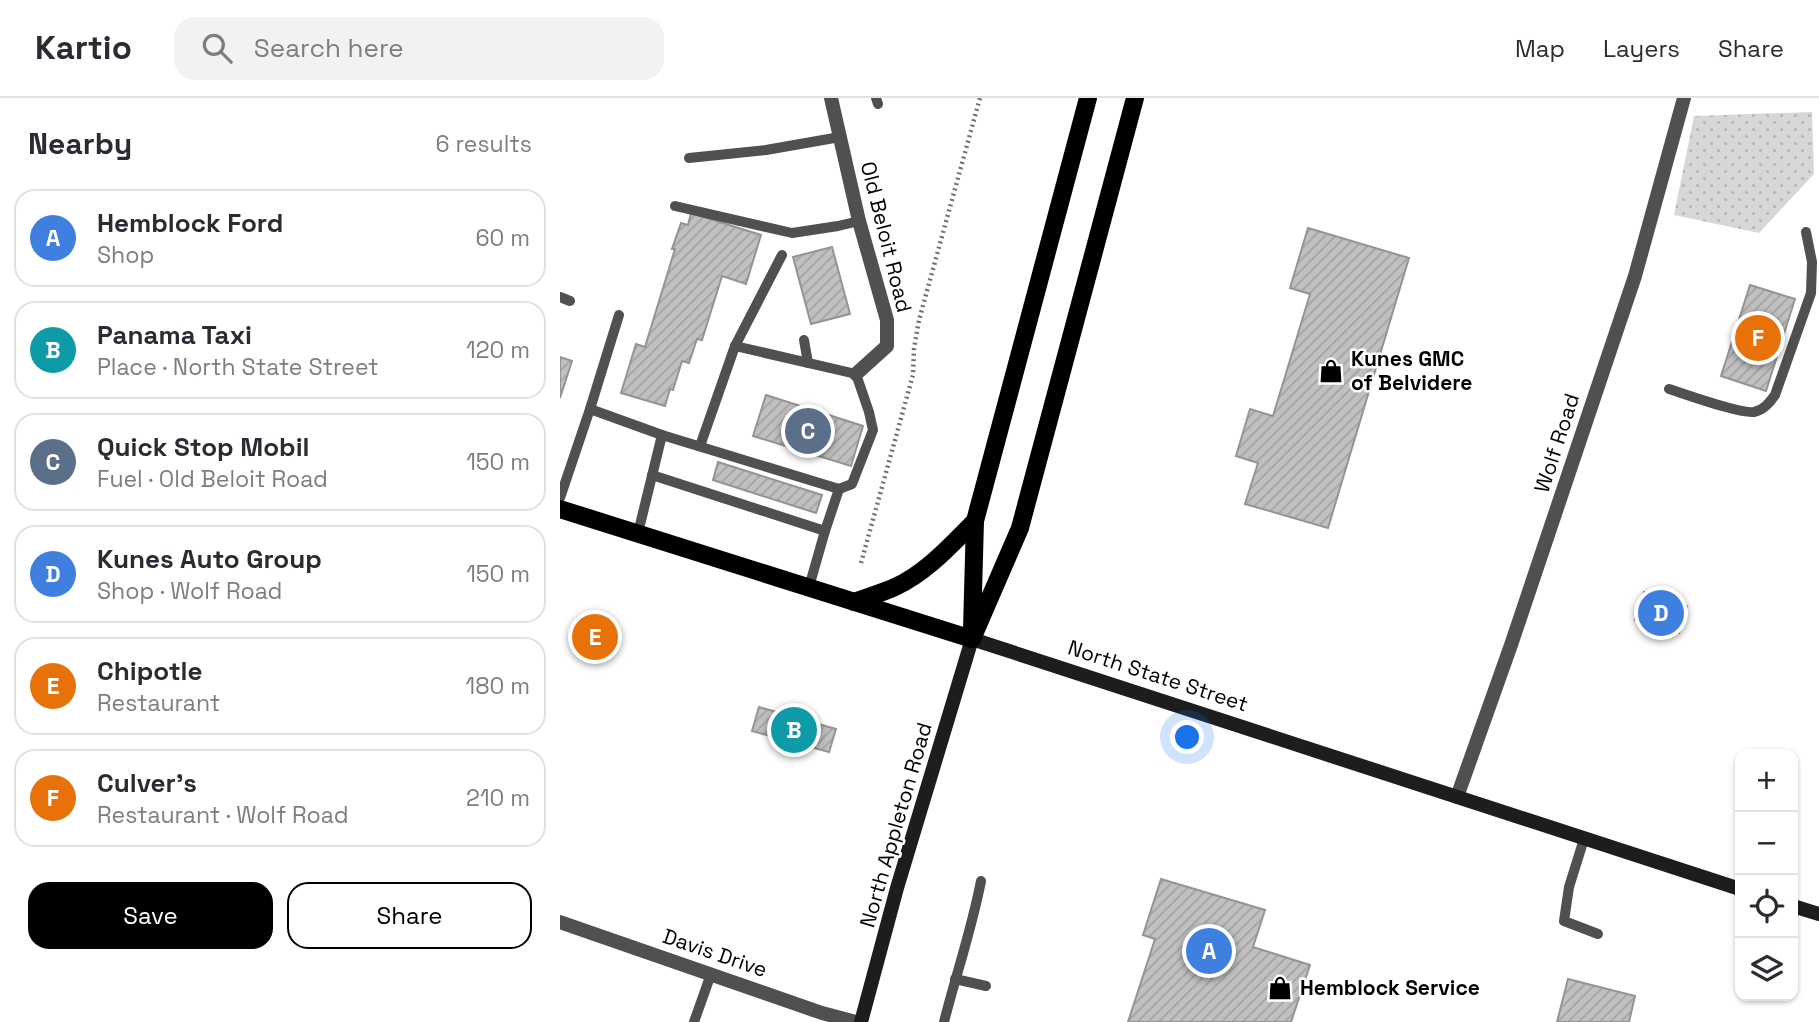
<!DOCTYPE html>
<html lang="en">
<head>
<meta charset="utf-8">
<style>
	:root { --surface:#fff; --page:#f2f2f3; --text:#2b2b33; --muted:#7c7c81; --line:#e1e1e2; --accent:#000 }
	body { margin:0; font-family:"Space Grotesk",sans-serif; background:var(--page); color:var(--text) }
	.controls { position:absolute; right:21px; bottom:21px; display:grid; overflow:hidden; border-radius:14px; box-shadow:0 2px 5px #0004 }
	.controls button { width:63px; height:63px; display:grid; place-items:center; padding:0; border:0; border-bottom:2px solid var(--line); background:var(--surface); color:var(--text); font:35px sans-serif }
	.you { position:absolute; left:628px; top:640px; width:24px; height:24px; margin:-18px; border:5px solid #fff; border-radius:50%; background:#1a73e8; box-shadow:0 0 0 10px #1a73e833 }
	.badge { display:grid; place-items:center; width:46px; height:46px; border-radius:50%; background:var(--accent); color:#fff; font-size:23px; font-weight:700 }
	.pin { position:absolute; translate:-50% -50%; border:4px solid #fff; box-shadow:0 2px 7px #0006 }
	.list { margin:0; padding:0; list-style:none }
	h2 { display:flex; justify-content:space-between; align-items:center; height:91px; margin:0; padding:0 28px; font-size:30px }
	h2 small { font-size:23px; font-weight:400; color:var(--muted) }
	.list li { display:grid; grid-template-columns:46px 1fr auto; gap:21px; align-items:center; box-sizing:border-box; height:98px; margin:0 14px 14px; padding:0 14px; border:2px solid var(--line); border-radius:21px }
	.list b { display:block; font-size:26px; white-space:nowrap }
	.list p { margin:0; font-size:23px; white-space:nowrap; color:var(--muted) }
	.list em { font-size:23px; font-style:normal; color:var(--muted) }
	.actions { display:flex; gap:14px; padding:21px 28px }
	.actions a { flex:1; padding:16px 0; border:2px solid var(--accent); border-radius:21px; text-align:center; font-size:24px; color:var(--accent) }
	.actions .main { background:var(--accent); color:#fff }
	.icon { flex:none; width:38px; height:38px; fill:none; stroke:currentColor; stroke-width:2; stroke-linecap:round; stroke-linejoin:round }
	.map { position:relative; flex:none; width:1259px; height:924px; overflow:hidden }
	header { display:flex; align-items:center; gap:42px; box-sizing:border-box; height:98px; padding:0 35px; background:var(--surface); border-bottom:2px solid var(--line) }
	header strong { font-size:33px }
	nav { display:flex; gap:38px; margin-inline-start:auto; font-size:24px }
	.search { width:490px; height:63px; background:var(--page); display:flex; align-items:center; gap:18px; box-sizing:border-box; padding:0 24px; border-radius:21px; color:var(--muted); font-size:26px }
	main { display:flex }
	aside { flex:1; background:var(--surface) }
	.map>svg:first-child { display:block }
</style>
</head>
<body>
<header>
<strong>Kartio</strong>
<div class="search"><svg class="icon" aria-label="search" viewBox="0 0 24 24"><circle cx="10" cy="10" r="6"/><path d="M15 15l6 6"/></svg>Search here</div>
<nav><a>Map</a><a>Layers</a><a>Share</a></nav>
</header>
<main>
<aside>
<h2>Nearby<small>6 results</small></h2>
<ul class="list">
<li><span class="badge" style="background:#3f7fe0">A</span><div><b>Hemblock Ford</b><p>Shop</p></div><em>60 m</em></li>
<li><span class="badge" style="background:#0f9aa8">B</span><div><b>Panama Taxi</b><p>Place · North State Street</p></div><em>120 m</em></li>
<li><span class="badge" style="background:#5c6f8a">C</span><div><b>Quick Stop Mobil</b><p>Fuel · Old Beloit Road</p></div><em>150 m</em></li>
<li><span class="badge" style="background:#3f7fe0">D</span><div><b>Kunes Auto Group</b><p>Shop · Wolf Road</p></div><em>150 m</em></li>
<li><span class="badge" style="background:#e8710a">E</span><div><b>Chipotle</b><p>Restaurant</p></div><em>180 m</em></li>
<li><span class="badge" style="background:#e8710a">F</span><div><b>Culver's</b><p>Restaurant · Wolf Road</p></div><em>210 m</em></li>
</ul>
<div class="actions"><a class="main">Save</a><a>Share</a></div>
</aside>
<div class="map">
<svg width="1259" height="924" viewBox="0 0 1259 924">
	<defs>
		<pattern id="park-dots" width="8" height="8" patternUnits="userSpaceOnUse" patternTransform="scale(1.75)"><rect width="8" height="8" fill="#d7d7d7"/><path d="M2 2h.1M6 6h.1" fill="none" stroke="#b7b7b7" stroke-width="1.8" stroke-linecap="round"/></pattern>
		<pattern id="building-hatch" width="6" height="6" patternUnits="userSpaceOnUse" patternTransform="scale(1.75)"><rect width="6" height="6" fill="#c0c0c0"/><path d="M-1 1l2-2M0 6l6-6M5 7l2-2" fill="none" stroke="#a3a3a3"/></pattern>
	</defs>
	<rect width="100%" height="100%" fill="#fff"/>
	<polygon fill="url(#park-dots)" points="1252,14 1254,76 1199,135 1114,117 1134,18"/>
	<g fill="url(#building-hatch)" stroke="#949494" stroke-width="2">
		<polygon points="131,115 201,137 186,186 162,178 142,242 137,241 129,265 122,263 113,292 110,291 105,308 61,295 76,246 85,249 115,151 112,151 121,125 128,127"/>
		<polygon points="748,130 849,160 768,430 685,406 698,365 676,358 690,311 713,318 750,196 730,190"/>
		<polygon points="272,149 290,216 251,226 233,159"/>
		<polygon points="1190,187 1235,201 1206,293 1161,278"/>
		<polygon points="0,259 12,263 0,300"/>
		<polygon points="206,297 303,328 291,368 193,338"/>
		<polygon points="158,364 262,397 256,415 153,382"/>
		<polygon points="1084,494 1127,508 1119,535 1075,522"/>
		<polygon points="199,609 276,631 269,654 192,633"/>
		<polygon points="601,781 705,812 693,849 750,867 731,924 568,924 595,841 583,837"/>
		<polygon points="1008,881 1075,898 1069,924 997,924"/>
	</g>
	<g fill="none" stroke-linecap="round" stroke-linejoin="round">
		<polyline stroke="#727272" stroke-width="4.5" stroke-dasharray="2 3.5" stroke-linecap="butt" points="301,465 353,277 354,251 359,222 420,0"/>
		<g stroke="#505050" stroke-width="10">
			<polyline points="316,0 318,6"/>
			<polyline points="129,60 206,52 280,39"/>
			<polyline points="115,108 232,135 278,128 299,123"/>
			<polyline points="0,199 10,203"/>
			<polyline points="244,242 248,265"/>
			<polyline points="175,248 296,276 309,314 313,332 292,386 279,391"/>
			<path d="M 1109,291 C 1125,296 1180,316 1194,314 C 1204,312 1210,304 1215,297 L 1251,195 L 1252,164 L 1246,134"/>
			<polyline points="30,311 102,337 78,435"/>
			<polyline points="102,337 279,391 265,433 249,489"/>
			<polyline points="140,348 175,248 222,157"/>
			<polyline points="92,377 265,433"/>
			<polyline points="0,400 30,311 59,217"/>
			<polyline points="1024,741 1009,789 1004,823 1038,836"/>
			<polyline points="395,881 426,888"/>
			<polyline points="134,924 151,876"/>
			<path d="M 384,924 C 396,877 412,830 421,783"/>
		</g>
		<g stroke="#505050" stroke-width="14">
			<polyline points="271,0 299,123 327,222 327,248 296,276"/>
			<polyline points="897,699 951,547 1075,178 1124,0"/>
			<polyline points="0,824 262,915 296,924"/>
		</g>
		<g stroke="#1d1d1d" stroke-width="14">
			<polyline points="1233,808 1259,816"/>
			<polyline points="301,924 337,790 412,541 1180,791"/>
		</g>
		<g stroke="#000" stroke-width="18">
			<polyline points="0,411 412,541"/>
			<path d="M 294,504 C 307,499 322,495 335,489 C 366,475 391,447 415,423"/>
			<polyline points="412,531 415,423 528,0"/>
			<polyline points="412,541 460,430 575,0"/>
		</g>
	</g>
	<defs>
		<g id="shop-bare" transform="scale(1.89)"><path d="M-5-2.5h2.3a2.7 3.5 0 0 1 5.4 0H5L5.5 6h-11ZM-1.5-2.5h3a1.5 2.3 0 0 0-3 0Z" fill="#000" stroke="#fff" stroke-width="2.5" paint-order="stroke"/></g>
	</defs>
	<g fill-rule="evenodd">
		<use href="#shop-bare" x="771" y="273"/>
		<use href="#shop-bare" x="720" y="890"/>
	</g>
	<g text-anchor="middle" stroke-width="5" stroke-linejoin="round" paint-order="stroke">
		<g font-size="21" fill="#000" stroke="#fff">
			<text transform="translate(326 139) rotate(76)" y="7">Old Beloit Road</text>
			<text transform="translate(997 345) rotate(-72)" y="7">Wolf Road</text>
			<text transform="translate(598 578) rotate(18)" y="7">North State Street</text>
			<text transform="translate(336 727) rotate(-74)" y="7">North Appleton Road</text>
			<text transform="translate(155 855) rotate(19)" y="7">Davis Drive</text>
		</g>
		<g font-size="21" font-weight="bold" fill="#000" stroke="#fff" text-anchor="start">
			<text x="791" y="268">Kunes GMC<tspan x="791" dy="24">of Belvidere</tspan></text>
			<text x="740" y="897">Hemblock Service</text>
		</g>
	</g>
</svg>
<div class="controls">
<button>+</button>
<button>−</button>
<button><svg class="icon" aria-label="locate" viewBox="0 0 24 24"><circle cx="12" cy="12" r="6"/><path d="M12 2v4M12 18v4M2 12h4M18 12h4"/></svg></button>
<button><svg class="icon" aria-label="layers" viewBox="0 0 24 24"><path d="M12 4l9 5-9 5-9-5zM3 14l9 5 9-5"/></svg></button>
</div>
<div class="you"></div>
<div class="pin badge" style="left:649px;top:853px;background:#3f7fe0">A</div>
<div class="pin badge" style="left:234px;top:632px;background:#0f9aa8">B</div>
<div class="pin badge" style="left:248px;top:333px;background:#5c6f8a">C</div>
<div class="pin badge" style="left:1101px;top:515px;background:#3f7fe0">D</div>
<div class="pin badge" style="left:35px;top:539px;background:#e8710a">E</div>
<div class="pin badge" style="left:1198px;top:240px;background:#e8710a">F</div>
</div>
</main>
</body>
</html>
